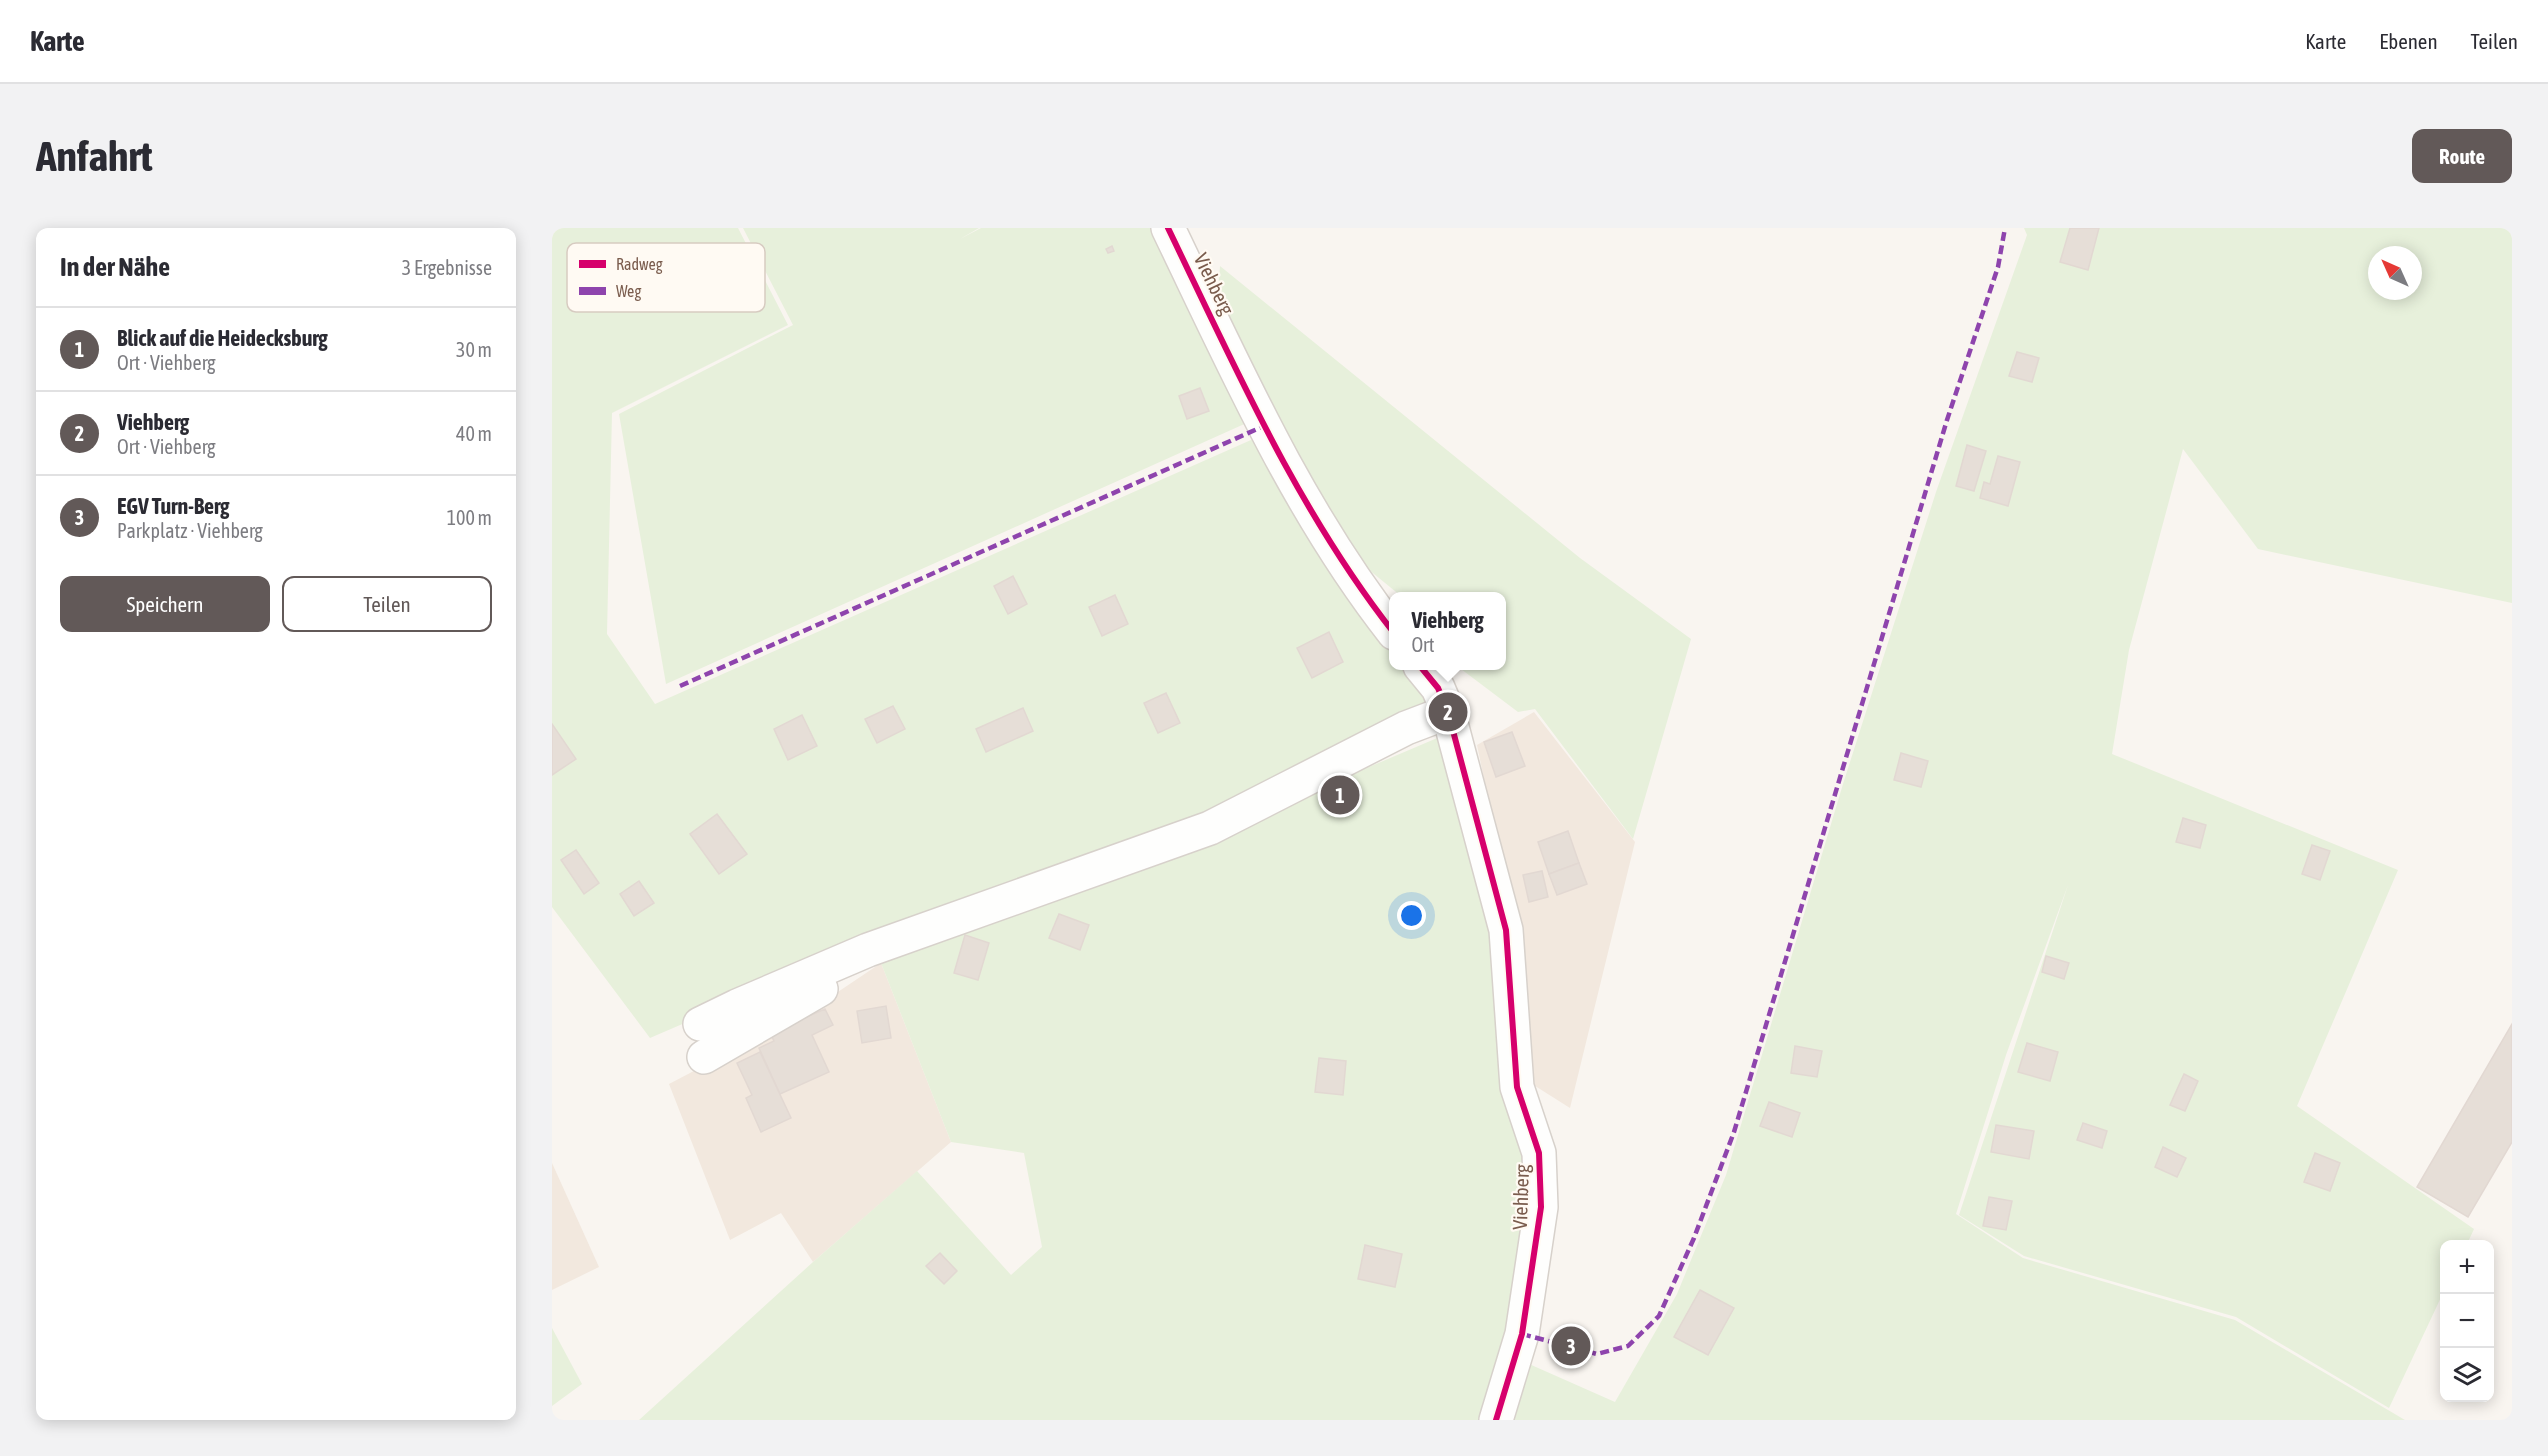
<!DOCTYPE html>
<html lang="de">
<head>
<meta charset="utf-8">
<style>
	:root { --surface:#fff; --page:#f2f2f3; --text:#2b2b33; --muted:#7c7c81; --line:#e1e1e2; --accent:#625958 }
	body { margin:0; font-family:"Asap Condensed",sans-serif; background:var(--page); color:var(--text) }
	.controls { position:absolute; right:18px; bottom:18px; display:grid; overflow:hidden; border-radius:12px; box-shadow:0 3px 15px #0003 }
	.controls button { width:54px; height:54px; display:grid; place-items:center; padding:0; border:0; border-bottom:2px solid var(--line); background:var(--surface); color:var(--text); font:30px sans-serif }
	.compass { position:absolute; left:1816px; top:18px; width:54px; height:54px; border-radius:50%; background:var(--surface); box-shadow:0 3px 15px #0003; rotate:315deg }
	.you { position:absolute; left:860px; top:688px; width:21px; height:21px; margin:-15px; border:4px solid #fff; border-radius:50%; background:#1a73e8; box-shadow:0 0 0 9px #1a73e833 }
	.badge { display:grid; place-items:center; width:39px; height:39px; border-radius:50%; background:var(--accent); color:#fff; font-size:20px; font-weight:700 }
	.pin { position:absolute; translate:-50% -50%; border:3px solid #fff; box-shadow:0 2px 6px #0006 }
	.popup { position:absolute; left:837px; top:364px; width:117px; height:78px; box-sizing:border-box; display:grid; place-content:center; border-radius:12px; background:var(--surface); filter:drop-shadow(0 2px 4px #0005); font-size:20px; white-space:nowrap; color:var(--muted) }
	.popup b { font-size:22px; color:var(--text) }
	.popup::after { content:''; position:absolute; left:50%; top:100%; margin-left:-12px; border:12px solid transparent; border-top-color:var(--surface) }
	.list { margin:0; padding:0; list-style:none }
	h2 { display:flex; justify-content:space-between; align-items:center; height:78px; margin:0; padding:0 24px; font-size:26px }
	h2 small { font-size:20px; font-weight:400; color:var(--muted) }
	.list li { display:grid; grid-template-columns:39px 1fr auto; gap:18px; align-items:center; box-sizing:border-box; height:84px; padding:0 24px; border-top:2px solid var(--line) }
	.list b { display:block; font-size:22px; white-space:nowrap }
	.list p { margin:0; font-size:20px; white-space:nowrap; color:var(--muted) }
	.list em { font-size:20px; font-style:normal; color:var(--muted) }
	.actions { display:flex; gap:12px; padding:18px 24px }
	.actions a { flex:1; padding:14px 0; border:2px solid var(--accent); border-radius:12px; text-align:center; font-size:21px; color:var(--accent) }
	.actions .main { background:var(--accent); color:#fff }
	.icon { flex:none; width:33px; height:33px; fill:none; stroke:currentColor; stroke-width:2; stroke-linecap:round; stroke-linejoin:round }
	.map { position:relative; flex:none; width:1960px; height:1192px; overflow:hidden; border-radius:12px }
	header { display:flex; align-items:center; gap:36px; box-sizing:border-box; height:84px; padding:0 30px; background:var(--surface); border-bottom:2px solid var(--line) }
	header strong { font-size:28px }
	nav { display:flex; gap:33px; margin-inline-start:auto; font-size:21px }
	.intro { display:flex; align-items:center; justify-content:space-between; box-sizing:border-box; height:144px; padding:0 36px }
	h1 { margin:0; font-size:42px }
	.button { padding:15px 27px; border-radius:12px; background:var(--accent); color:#fff; font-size:21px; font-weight:700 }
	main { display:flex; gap:36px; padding:0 36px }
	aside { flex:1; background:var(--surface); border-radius:12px; box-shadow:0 3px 15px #0003 }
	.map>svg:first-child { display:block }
</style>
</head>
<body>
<header>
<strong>Karte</strong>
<nav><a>Karte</a><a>Ebenen</a><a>Teilen</a></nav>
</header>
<div class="intro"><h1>Anfahrt</h1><a class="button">Route</a></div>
<main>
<aside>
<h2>In der Nähe<small>3 Ergebnisse</small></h2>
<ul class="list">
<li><span class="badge">1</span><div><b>Blick auf die Heidecksburg</b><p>Ort · Viehberg</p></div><em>30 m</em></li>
<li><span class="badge">2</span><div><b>Viehberg</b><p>Ort · Viehberg</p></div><em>40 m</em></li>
<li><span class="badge">3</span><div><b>EGV Turn-Berg</b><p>Parkplatz · Viehberg</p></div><em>100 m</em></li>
</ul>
<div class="actions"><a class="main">Speichern</a><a>Teilen</a></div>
</aside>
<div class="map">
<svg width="1960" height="1192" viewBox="0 0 1960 1192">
	<rect width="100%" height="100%" fill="#f9f5f0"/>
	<g fill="#f2e8de">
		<polygon points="982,484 1083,614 1018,880 980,856 963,700 925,517"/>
		<polygon points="329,735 399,914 261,1034 229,985 178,1012 117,856 262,780"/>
		<polygon points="0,935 47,1039 0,1062"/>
	</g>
	<g fill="#e7f0db" fill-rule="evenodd">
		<polygon points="0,0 186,0 236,97 60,185 55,406 103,476 708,208 842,417 842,438 857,438 879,477 680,583 364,695 98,810 0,679"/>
		<polygon points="191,0 427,0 408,11 429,0 600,0 699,193 114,456 67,186 241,97"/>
		<path d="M 1472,0 L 1960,0 L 1960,375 L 1706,321 L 1631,221 L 1577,422 L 1560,526 L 1846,642 L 1745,878 L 1922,1001 L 1915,1016 L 1892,1016 L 1892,1063 L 1837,1180 L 1684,1089 L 1472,1028 L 1407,987 L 1516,657 L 1454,827 L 1404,986 L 1471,1030 L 1683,1092 L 1853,1192 L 87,1192 L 261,1034 L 365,943 L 459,1047 L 490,1019 L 472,925 L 399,914 L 329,735 L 344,720 L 565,646 L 890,508 L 945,712 L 985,958 L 950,1124 L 1063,1174 L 1125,1066 L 1174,947 L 1291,556 L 1384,264 L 1475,7 ZM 1825,27 L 1861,27 L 1861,63 L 1825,63 Z"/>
		<polygon points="668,38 1028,330 1139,411 1081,611 983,481 966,484 905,438 950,438 950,368 849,368 800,328 737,216 666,65"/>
		<polygon points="0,1100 30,1156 0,1178"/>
	</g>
	<g fill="#e6ded7" stroke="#e2d8d2" stroke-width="1.5">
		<polygon points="1518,0 1547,0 1536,42 1508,34"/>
		<polygon points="560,18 562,23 556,25 554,21"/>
		<polygon points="1465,124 1487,130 1480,154 1457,148"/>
		<polygon points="648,160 657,183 635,191 627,168"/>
		<polygon points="1415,217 1434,223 1422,263 1404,258"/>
		<polygon points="1446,228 1468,234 1456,278 1428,270 1432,254 1438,256"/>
		<polygon points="461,348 475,376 456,386 442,358"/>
		<polygon points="563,367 576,396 550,408 537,379"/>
		<polygon points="777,404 791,434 760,450 745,420"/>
		<polygon points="614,465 628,495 606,505 592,475"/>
		<polygon points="341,478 353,501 325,515 313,491"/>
		<polygon points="471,480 481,503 434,524 424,501"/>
		<polygon points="250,487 265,518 236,532 222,501"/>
		<polygon points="0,496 24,531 0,547"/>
		<polygon points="960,504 973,538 944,549 932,514"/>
		<polygon points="1349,525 1376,533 1369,559 1342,552"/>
		<polygon points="165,586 195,626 167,646 138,606"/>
		<polygon points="1631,590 1654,597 1648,620 1624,614"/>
		<polygon points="1016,603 1027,635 997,646 986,614"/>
		<polygon points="1760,617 1778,623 1768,652 1750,646"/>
		<polygon points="24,622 47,655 32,666 9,632"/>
		<polygon points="1027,635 1035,656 1005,667 997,646"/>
		<polygon points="990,643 996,669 977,674 971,647"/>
		<polygon points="87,653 102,675 82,688 68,666"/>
		<polygon points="507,686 537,697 528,722 497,710"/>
		<polygon points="413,707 437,715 426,752 402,745"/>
		<polygon points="1494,728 1517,735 1512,751 1490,744"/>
		<polygon points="334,778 339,810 310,815 305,783"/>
		<polygon points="273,781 281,797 260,807 277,844 228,866 207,820 222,813 218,805"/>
		<polygon points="1960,796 1960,914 1916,989 1865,959"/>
		<polygon points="1475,815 1506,824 1498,853 1466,844"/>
		<polygon points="1243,818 1270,823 1265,849 1239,845"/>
		<polygon points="208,824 239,890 209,904 194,870 200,867 185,835"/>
		<polygon points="767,830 794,833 791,867 763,864"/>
		<polygon points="1632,846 1646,853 1633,883 1618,877"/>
		<polygon points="1217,874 1248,885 1240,909 1208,898"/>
		<polygon points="1531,895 1555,903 1550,920 1525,912"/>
		<polygon points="1444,897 1482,903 1477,931 1439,924"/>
		<polygon points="1611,919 1634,930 1625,949 1603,939"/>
		<polygon points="1763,925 1788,935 1778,963 1752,954"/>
		<polygon points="1437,969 1460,973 1454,1002 1431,998"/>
		<polygon points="813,1017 850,1026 843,1059 806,1051"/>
		<polygon points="388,1025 405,1043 392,1056 374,1038"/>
		<polygon points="1148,1062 1182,1080 1156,1127 1122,1109"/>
	</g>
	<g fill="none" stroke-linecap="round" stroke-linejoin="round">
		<g stroke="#d7d1cb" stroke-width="36">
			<g id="minor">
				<path d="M 616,0 C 683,139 746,283 842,405"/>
				<polyline points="868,438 886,460 896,484 954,702 965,859 987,925 989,979 970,1106 944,1192"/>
				<polyline points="148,796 185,778 316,722 658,600 854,500 896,484"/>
				<polyline points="152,829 269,761"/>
			</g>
		</g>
		<use href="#minor" stroke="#fefefd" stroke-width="33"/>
		<g stroke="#8e44ad" stroke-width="4.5" stroke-dasharray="9 4.5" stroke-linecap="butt">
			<polyline points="128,458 712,198"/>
			<polyline points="970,1106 1045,1126 1076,1118 1107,1088 1142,1010 1182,904 1395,192 1446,39 1453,0"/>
		</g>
		<g stroke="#fffaf3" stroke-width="10">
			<g id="cycleway">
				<path d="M 616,0 C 683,139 746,283 842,405"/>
				<polyline points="868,438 886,460 896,484 954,702 965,859 987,925 989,979 970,1106 944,1192"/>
			</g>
		</g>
		<use href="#cycleway" stroke="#d6006c" stroke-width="6"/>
	</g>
	<g text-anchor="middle" stroke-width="4.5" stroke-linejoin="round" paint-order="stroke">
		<g font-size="20" fill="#7a5c4d" stroke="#fffaf3">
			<text transform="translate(662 56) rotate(64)" y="7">Viehberg</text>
			<text transform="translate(969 969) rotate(-88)" y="7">Viehberg</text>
		</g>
	</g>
	<rect x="15" y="15" width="198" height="69" rx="9" fill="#fffaf3" stroke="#d7cbc1" stroke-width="1.5"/>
	<rect x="27" y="32" width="27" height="8" fill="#d6006c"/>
	<rect x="27" y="59" width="27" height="8" fill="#8e44ad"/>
	<g font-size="16" fill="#7a5c4d">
		<text x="64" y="42">Radweg</text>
		<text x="64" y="69">Weg</text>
	</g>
</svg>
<div class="controls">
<button>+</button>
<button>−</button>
<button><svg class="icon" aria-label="layers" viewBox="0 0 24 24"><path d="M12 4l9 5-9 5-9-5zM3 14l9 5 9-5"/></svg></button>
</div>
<svg class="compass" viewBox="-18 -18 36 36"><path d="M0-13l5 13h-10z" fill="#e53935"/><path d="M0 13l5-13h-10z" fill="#7c7c81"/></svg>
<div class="you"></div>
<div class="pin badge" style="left:788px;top:567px">1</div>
<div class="pin badge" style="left:896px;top:484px">2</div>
<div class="popup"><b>Viehberg</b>Ort</div>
<div class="pin badge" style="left:1019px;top:1118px">3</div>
</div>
</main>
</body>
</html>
